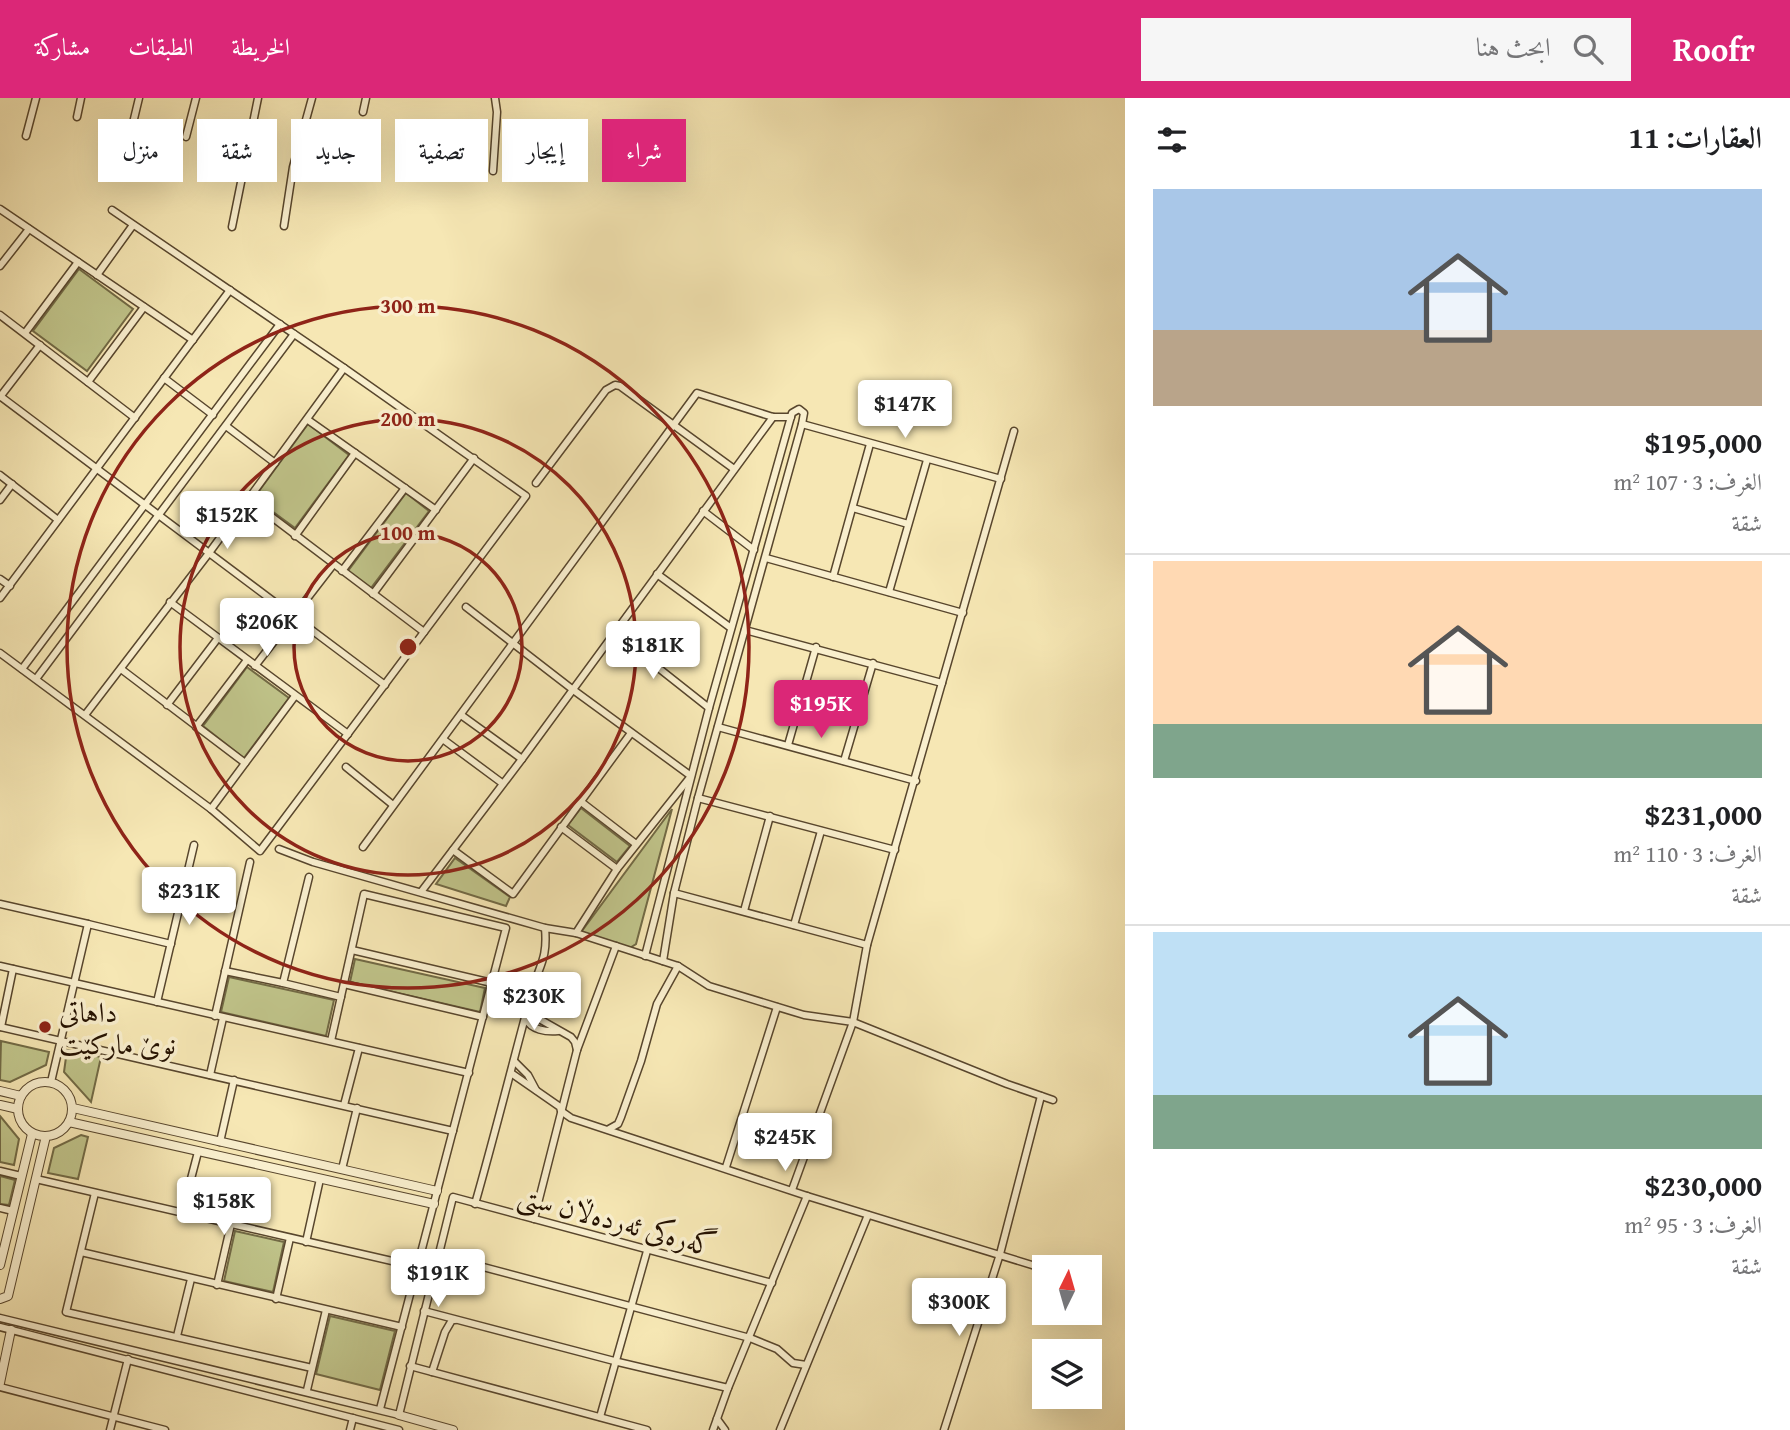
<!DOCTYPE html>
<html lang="ar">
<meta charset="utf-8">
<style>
:root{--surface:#fff;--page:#f6f6f6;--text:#202124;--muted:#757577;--line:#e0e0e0;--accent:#db2777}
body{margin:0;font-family:"Gentium Book Plus",Amiri,serif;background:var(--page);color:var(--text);direction:rtl;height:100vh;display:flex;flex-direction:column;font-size:26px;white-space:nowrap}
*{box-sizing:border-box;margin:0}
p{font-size:23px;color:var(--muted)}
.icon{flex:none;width:38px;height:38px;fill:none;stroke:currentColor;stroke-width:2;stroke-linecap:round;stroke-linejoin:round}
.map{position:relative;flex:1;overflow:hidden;direction:ltr}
.sheet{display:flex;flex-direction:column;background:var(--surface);width:665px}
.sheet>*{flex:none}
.top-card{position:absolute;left:21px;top:21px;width:665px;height:63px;direction:rtl;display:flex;gap:14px}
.needle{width:46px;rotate:5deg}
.fabs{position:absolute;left:1032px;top:1157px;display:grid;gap:14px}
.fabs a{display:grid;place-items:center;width:70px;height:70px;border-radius:0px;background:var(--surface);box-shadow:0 7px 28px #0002;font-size:35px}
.price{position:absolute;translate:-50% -60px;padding:0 16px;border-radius:7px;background:#fff;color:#222;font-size:23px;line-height:46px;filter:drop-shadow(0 2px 4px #0008)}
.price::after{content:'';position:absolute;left:50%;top:42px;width:21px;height:16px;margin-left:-10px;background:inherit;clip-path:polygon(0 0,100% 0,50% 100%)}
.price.current{background:var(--accent);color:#fff}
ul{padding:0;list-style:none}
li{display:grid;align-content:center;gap:14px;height:371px;padding:0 28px}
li+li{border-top:2px solid var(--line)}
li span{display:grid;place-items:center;height:217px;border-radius:0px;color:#555}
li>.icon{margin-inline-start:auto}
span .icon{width:126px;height:126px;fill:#fffc;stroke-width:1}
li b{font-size:30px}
h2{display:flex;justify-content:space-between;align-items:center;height:84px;padding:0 28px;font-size:30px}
.tag{padding:0 24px;border-radius:0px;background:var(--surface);box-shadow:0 7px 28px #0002;font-size:24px;line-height:63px}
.tag.current{background:var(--accent);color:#fff}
header{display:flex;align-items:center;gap:42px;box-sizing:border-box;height:98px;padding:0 35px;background:var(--accent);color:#fff}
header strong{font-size:33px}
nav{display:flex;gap:38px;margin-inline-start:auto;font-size:24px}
.search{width:490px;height:63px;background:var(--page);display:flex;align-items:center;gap:18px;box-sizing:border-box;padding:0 24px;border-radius:0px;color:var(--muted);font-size:26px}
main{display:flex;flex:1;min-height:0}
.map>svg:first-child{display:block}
.green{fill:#c0c48a;stroke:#726a45;stroke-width:2}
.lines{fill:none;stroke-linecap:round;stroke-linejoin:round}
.minor-casing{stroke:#58462d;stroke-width:9}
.tertiary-casing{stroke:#58462d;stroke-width:10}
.minor{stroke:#f9efce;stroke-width:6}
.tertiary{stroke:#f9efce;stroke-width:8}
.ring{fill:none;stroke:#8f2418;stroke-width:3.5}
.poi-dot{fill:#8f2418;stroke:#f9efce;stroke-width:2.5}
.labels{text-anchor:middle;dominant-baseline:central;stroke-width:7;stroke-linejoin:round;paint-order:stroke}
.poi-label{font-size:28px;fill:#241100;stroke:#f9efce;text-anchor:start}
.street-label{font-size:28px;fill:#241100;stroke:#f9efce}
.centre{fill:#8f2418;stroke:#f9efce;stroke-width:3.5}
.ring-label{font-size:21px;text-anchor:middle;font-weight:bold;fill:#8f2418;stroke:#f9efce;stroke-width:7;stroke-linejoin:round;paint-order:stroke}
</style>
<header>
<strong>Roofr</strong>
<div class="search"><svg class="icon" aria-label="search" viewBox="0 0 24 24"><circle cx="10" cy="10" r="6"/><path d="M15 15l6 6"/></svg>ابحث هنا</div>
<nav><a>الخريطة</a><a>الطبقات</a><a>مشاركة</a></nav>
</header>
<main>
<section class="sheet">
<h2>العقارات: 11<svg class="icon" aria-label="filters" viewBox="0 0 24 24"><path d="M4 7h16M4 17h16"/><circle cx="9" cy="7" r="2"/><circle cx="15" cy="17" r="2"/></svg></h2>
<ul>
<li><span style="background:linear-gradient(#a9c7e8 65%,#b9a48a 0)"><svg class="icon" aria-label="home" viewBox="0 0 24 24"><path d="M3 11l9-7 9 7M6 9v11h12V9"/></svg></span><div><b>$195,000</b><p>الغرف: 3 · 107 m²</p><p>شقة</p></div></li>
<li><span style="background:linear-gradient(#ffd9b3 75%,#7fa58c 0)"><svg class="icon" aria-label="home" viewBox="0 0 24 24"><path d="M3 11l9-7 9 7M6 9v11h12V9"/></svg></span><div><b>$231,000</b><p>الغرف: 3 · 110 m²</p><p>شقة</p></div></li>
<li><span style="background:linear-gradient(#bfe0f5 75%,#7fa58c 0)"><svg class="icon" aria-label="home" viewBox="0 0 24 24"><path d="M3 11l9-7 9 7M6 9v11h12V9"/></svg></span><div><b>$230,000</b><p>الغرف: 3 · 95 m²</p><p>شقة</p></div></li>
</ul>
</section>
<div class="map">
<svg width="1125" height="1332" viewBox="0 0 1125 1332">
<rect width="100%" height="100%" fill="#f6e7b4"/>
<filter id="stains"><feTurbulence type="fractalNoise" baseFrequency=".00286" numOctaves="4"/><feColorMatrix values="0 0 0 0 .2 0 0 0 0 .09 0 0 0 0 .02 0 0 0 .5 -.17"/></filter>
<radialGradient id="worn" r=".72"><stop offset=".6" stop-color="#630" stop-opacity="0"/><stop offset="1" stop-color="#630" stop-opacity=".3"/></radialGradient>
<!-- green -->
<g class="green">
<path d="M79,171l54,40 -46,62 -54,-40z"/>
<path d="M308,326l41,31 -54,73 -41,-30z"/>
<path d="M406,395l23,18 -58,77 -23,-17z"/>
<path d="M247,569l42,31 -45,60 -41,-32z"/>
<path d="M581,710l49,38 -13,16 -49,-37z"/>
<path d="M672,711l-36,135 -8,5 -49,-14z"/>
<path d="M455,760l55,39 -4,9 -70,-22z"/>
<path d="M355,861l130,29 -5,24 -130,-30z"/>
<path d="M229,879l105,23 -8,36 -105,-24z"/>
<path d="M1,943l48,11 -3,13 -36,17 -10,-2z"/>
<path d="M67,952l34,7 -10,45 -27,-30z"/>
<path d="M0,1018l19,23 -5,26 -14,-3z"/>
<path d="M81,1037l7,2 -10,42 -30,-6 6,-25z"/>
<path d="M0,1078l15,4 -6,25 -9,-1z"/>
<path d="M235,1133l49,11 -11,50 -49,-11z"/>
<path d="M330,1218l65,15 -15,59 -64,-16z"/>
</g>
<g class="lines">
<defs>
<g id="minor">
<path d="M363,14l3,-14"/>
<path d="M77,19l4,-19"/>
<path d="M133,25l6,-25"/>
<path d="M26,38l10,-38"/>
<path d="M186,39l10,-39"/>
<path d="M493,73l4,-59 -2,-14"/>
<path d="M0,111l193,131"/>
<path d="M284,128l9,-59 19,-69"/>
<path d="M232,129l26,-129"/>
<path d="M0,168l29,-37"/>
<path d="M97,177l36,-50"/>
<path d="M0,217l135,103"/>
<path d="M25,235l53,-71"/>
<path d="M164,280l49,37"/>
<path d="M88,284l56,-75"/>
<path d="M0,298l385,289"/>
<path d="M0,299l40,-52"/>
<path d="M308,322l128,90"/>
<path d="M802,326l199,55"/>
<path d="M226,328l49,37"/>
<path d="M0,377l58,45"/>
<path d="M536,385l70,-93 9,-5 5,1 114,83"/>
<path d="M248,401l176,133"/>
<path d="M0,402l12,-16"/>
<path d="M853,410l55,16"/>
<path d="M703,413l51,39"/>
<path d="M295,438l60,-83"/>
<path d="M766,460l197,55"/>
<path d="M342,473l63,-83"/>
<path d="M657,476l74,54"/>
<path d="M833,479l37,-133"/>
<path d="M0,481l10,7"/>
<path d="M889,494l38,-132"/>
<path d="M373,496l101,-136"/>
<path d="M0,500l230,-308"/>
<path d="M170,504l178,132"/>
<path d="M466,509l106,82 119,87 -74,93 -41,64"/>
<path d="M745,532l197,53"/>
<path d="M613,534l96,76"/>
<path d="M0,555l211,156 49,42 266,-355 -182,-128 -232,-158"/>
<path d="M255,568l78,-101"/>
<path d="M22,571l258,-345"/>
<path d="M121,571l124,94"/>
<path d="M36,581l258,-345"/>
<path d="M167,607l51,-67"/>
<path d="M85,617l124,-162 135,-185"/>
<path d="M461,617l61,44"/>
<path d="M196,629l51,-67"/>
<path d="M718,629l198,54"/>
<path d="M444,642l58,43"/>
<path d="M788,647l28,-98"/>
<path d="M844,663l29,-98"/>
<path d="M346,669l47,38"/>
<path d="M698,700l197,52"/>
<path d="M580,703l56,43"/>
<path d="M211,711l84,-113"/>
<path d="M561,729l56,42"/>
<path d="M363,749l334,-454 76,24h18"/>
<path d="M279,751l34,13 232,66"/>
<path d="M453,752l60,44 118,-161"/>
<path d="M309,779l-26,106 58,14"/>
<path d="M421,794l101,-133 251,-342"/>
<path d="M674,795l193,52"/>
<path d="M0,806l88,20"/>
<path d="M744,813l26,-95"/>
<path d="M794,827l27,-94"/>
<path d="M352,852l140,33"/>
<path d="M645,858l64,-248 83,-295 7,-4 5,4 -2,11 -104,374 -24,95 -11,68"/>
<path d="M0,868l469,107"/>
<path d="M225,873l58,12"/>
<path d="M344,886l139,33"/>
<path d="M157,904l37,-157"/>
<path d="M530,907l4,11 37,21 4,5 2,8"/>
<path d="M215,918l35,-154"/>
<path d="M526,921c5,11 20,13 32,12"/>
<path d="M0,929l453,104"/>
<path d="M1,929l12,-58"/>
<path d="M331,943l33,-147 142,34 -126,481"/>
<path d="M514,963l14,14 8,15"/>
<path d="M511,975l49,34 1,4 10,7 236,78 238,73"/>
<path d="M210,977l13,-57"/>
<path d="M51,984l37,-158 83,20"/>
<path d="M344,1007l15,-57"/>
<path d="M609,1031l9,-5 3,-7 20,-56 16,-57 21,-38"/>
<path d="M220,1044l14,-62"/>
<path d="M726,1069l51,-160"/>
<path d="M342,1071l15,-61"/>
<path d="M0,1073l21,5"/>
<path d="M36,1081l382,88"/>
<path d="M792,1092l61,-168 14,-77 147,-514"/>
<path d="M95,1095l-29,119 246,56"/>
<path d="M475,1106c20,-70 37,-139 56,-209 7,-29 17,-34 14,-67l31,5 102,33 31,20 95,29 49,7 154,62 46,16"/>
<path d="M0,1110l13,3"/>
<path d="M182,1115l16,-61"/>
<path d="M534,1121l43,-169 39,-104"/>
<path d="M306,1144l14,-63"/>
<path d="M81,1154l321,75"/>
<path d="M438,1157l312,83 27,11 16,14 13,2"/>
<path d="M217,1187l14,-61"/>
<path d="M276,1201l14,-61"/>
<path d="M424,1213l194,51 110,26"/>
<path d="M0,1220l399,97 54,-218 319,86"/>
<path d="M0,1229l399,103"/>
<path d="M177,1238l14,-57"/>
<path d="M410,1268l237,64"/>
<path d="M432,1274l13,-40 7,-12h3"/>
<path d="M0,1289l165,43"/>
<path d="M307,1292l19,-80"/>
<path d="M600,1319l47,-166"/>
<path d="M717,1321l8,11"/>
<path d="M110,1332l18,-71"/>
<path d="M350,1332l3,-12"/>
<path d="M713,1332l15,-42 79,-192"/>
<path d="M780,1332l88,-215"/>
<path d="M944,1332l56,-176 41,-158"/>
</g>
<g id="tertiary">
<circle cx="45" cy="1011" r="27"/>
<path d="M0,993l21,5"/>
<path d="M0,1007l18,4"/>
<path d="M73,1010l364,83"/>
<path d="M69,1024l365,82"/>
<path d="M0,1167l32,-131"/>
<path d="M0,1201l8,-3 38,-160"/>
<path d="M0,1285l11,-53"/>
<path d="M399,1317l54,15"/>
</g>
</defs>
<!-- minor casing -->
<use href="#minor" class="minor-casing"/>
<!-- tertiary casing -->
<use href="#tertiary" class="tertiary-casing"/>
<!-- minor -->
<use href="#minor" class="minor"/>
<!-- tertiary -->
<use href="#tertiary" class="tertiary"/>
</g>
<!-- distance rings -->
<g class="ring">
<circle cx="408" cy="549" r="114"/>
<circle cx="408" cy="549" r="228"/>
<circle cx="408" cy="549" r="341"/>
</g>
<!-- markers -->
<circle class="poi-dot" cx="45" cy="929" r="7"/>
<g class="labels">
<!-- poi labels -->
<g class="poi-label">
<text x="59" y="913">داهاتی<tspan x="59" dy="32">نوێ مارکێت</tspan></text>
</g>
<!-- street labels -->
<g class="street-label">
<text transform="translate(617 1122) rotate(15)">گەرەکی ئەردەڵان ستی</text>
</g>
</g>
<circle cx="408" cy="549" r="10" class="centre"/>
<g class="ring-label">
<text x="408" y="215">300 m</text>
<text x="408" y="328">200 m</text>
<text x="408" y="442">100 m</text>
</g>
<rect width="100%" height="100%" filter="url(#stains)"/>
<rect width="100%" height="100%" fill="url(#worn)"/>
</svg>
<div class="fabs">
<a><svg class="needle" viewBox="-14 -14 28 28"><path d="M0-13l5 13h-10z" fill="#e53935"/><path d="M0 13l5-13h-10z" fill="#757577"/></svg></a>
<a><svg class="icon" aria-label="layers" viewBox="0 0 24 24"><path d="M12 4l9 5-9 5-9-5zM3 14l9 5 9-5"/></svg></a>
</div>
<b class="price" style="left:905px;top:342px">$147K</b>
<b class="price" style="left:227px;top:453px">$152K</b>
<b class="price" style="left:267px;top:560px">$206K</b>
<b class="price" style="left:653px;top:583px">$181K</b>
<b class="price current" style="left:821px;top:642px">$195K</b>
<b class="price" style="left:189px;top:829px">$231K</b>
<b class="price" style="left:534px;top:934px">$230K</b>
<b class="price" style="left:785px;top:1075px">$245K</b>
<b class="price" style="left:224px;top:1139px">$158K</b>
<b class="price" style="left:438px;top:1211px">$191K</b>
<b class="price" style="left:959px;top:1240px">$300K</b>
<div class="top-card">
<a class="tag current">شراء</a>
<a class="tag">إيجار</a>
<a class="tag">تصفية</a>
<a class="tag">جديد</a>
<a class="tag">شقة</a>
<a class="tag">منزل</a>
</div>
</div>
</main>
